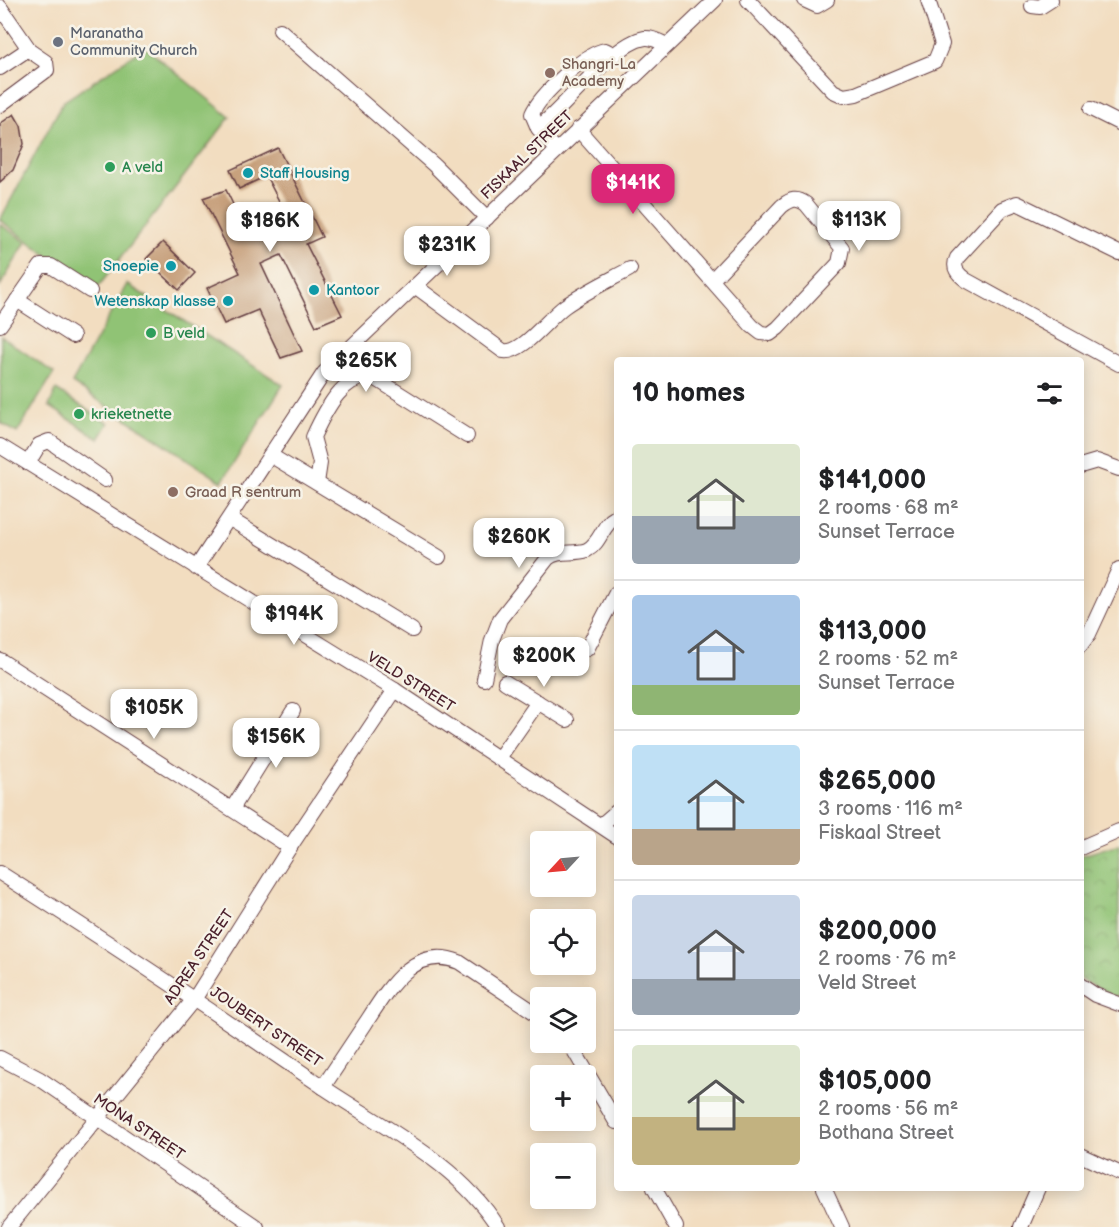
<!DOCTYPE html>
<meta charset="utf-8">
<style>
:root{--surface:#fff;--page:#f6f6f6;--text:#202124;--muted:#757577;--line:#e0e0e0;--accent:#db2777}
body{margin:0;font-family:"Balsamiq Sans",sans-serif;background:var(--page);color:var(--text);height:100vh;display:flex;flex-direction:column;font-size:22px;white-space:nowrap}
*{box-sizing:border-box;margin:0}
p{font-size:20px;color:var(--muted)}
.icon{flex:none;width:33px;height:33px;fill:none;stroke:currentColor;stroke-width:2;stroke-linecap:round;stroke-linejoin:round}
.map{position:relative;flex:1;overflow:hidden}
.drawer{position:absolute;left:614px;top:357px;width:470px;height:834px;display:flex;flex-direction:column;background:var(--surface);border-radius:6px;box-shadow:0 3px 15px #0003}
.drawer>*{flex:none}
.needle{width:39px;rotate:244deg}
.controls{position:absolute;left:530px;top:831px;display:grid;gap:12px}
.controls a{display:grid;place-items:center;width:66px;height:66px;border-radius:6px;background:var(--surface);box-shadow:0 3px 15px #0003;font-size:30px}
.price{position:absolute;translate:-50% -51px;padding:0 14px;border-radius:12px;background:#fff;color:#222;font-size:20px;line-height:39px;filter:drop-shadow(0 2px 3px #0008)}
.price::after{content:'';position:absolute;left:50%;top:36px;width:18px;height:14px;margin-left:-9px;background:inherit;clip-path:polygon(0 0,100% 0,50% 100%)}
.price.selected{background:var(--accent);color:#fff}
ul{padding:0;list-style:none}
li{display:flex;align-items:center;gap:18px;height:150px;padding:0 18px}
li+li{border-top:2px solid var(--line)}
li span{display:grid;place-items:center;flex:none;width:168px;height:120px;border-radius:6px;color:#555}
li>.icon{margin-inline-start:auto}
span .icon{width:72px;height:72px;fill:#fffc;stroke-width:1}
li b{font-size:26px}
h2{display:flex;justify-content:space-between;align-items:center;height:72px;padding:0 18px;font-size:26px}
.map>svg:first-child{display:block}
.park{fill:url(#park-crowns);stroke:#6d7150;stroke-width:1.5}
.pitch{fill:#90c374;stroke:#6d7150;stroke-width:1.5}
.building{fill:#c69f7a}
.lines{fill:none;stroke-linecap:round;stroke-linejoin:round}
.minor-casing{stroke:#633c41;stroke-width:16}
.minor{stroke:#fff;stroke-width:14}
.worship-dot{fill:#6b7280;stroke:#f7f3e8;stroke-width:2}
.education-dot{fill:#8d6e63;stroke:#f7f3e8;stroke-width:2}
.leisure-dot{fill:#2e9e5b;stroke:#f7f3e8;stroke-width:2}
.culture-dot{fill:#0f9aa8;stroke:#f7f3e8;stroke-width:2}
.labels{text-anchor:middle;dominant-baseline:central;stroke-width:5;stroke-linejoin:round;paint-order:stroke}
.worship-label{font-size:15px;fill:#5b616d;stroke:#f7f3e8;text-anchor:start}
.education-label{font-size:15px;fill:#785e54;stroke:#f7f3e8;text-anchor:start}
.street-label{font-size:15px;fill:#4a1f2b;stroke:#f7f3e8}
.leisure-label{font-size:15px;fill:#27864d;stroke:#f7f3e8;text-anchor:start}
.culture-label{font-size:15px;fill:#0d838f;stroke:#f7f3e8;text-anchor:start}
</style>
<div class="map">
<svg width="1119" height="1227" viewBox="0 0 1119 1227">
<defs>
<pattern id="park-crowns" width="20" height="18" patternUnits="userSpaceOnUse" patternTransform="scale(1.5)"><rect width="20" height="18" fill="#90c374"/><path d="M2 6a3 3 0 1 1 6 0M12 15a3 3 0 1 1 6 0" fill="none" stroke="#789e5f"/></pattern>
</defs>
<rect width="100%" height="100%" fill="#f7f3e8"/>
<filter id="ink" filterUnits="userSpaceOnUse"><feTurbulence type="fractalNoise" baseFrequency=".0167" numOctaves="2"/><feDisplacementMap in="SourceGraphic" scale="12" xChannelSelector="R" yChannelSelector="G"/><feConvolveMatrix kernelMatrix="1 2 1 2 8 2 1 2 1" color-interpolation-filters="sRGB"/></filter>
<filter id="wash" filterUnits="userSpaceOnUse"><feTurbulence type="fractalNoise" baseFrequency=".008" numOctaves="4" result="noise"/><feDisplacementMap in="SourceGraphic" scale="24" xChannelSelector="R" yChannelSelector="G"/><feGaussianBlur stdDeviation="1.35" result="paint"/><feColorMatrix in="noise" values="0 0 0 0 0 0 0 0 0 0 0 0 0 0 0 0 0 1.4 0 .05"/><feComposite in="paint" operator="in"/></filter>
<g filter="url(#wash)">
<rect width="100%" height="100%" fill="#f2ddc0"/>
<!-- park -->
<path class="park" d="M1119,844v153l-7,-1 -32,-17v-123z"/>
<!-- pitch -->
<g class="pitch">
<path d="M145,47l85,70 -135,174 -95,-71 63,-118z"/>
<path d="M0,224l26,18 -26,44z"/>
<path d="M127,284l156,101 -61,97 -150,-99z"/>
<path d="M1,336l53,37 -37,60 -17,-11z"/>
<path d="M56,390l53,33 -10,16 -50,-33z"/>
</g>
<g id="blocks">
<!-- building -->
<g class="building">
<path d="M14,114l7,12 3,18 -11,26 -13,12v-58z"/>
<path d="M278,148l44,89 -16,7 36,71 -26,11 -35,-71 -20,9 41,87 -21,7 -23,-48 -34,14 -17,-36 33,-15 -37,-75 23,-8 15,31 39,-18 -14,-27 -27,13 -9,-19z"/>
<path d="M163,242l32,31 -16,17 -33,-31z"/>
</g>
</g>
</g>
<g filter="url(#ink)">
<use href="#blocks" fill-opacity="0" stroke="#633c41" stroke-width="1.5"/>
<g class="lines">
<defs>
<g id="minor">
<path d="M748,0l85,91 11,5 12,-2 79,-33 7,-17 -14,-44"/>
<path d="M804,0l13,6 10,-6"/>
<path d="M1032,6l8,1 11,-7"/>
<path d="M0,7l27,39 -3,6 -24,16"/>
<path d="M280,30l154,135 53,53"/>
<path d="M0,105l47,-35 -1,-8 -19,-13"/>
<path d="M1091,109l28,14"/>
<path d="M538,128l-6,-14c8,-19 52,-60 73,-64l10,5"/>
<path d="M578,129l174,197 9,7 9,1 8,-6 61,-65 3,-15 -36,-44c-9,-7 -15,-5 -24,2l-70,74"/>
<path d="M556,150l-18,-22c28,-21 75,-85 107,-90 8,-1 15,4 22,7"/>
<path d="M1119,253l-102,-50 -15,6 -45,49c-5,10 1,16 9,22l153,84"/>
<path d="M415,286l88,65c19,4 45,-33 62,-45 20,-14 43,-25 65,-37"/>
<path d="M17,300l56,36"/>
<path d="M0,325l41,-59h10l39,25"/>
<path d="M0,446l395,244 221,146"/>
<path d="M270,455l169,102"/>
<path d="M28,463l11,-18 10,-4 56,39"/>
<path d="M1080,466l17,-5 22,8"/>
<path d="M317,483l3,-20 -7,-26c11,-24 33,-71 65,-57l89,56"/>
<path d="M230,519l182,111"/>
<path d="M196,568l128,-195 391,-373"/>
<path d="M1080,646l9,-12 30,-65"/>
<path d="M587,649l29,-56"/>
<path d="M0,660l290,187"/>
<path d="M484,679l8,-39 8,-21 48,-61c11,-9 26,-3 39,-8 14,-7 15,-26 29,-33"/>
<path d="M505,682l62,38"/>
<path d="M499,758l39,-56"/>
<path d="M232,809l61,-98"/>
<path d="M601,825l15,-13"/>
<path d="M1080,848l39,-17"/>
<path d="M0,873c110,70 218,142 326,216 60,40 134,76 172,138"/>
<path d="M1080,985l15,10 24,9"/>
<path d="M569,1042l47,80"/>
<path d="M0,1058l40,21 217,148"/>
<path d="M323,1087c14,-21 28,-42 42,-63 21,-32 48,-81 94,-62l81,54"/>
<path d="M1080,1155l39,18"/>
<path d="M654,1188l22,39"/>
<path d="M824,1188l18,39"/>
<path d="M9,1227l186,-229 95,-151 105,-157"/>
<path d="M1021,1227l17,-39"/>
</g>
</defs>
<!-- minor casing -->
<use href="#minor" class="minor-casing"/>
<!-- minor -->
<use href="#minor" class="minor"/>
</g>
</g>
<!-- markers -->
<circle class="worship-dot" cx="58" cy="42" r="6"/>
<g class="education-dot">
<circle cx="550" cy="73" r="6"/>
<circle cx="173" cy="492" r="6"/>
</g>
<g class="leisure-dot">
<circle cx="110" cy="167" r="6"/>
<circle cx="151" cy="333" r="6"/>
<circle cx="79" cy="414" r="6"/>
</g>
<g class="culture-dot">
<circle cx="248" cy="173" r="6"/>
<circle cx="171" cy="266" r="6"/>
<circle cx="314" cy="290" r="6"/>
<circle cx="228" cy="301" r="6"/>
</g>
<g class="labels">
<!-- worship labels -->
<g class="worship-label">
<text x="70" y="33">Maranatha<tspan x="70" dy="17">Community Church</tspan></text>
</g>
<!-- education labels -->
<g class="education-label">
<text x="562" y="64">Shangri-La<tspan x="562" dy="17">Academy</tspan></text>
<text x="185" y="492">Graad R sentrum</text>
</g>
<!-- street labels -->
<g class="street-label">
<text transform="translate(527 155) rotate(-44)">FISKAAL STREET</text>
<text transform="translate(411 682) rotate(32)">VELD STREET</text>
<text transform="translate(199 957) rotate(-56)">ADREA STREET</text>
<text transform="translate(266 1027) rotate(34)">JOUBERT STREET</text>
<text transform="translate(139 1127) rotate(34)">MONA STREET</text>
</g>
<!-- leisure labels -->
<g class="leisure-label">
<text x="122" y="167">A veld</text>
<text x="163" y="333">B veld</text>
<text x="91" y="414">krieketnette</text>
</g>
<!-- culture labels -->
<g class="culture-label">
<text x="260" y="173">Staff Housing</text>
<text x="159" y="266" text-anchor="end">Snoepie</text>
<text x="326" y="290">Kantoor</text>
<text x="216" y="301" text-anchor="end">Wetenskap klasse</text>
</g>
</g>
</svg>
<div class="controls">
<a><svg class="needle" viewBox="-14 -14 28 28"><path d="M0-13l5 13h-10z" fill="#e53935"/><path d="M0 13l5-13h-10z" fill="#757577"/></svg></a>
<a><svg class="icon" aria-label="locate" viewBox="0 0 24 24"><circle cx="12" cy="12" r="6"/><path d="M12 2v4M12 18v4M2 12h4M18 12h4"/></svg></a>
<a><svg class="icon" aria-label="layers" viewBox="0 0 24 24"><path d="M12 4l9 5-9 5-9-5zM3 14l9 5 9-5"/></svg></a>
<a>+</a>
<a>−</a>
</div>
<b class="price selected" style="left:633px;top:215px">$141K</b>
<b class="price" style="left:859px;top:252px">$113K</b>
<b class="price" style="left:270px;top:253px">$186K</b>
<b class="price" style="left:447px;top:277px">$231K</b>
<b class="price" style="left:366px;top:393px">$265K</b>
<b class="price" style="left:519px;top:569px">$260K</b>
<b class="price" style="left:294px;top:646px">$194K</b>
<b class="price" style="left:544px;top:688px">$200K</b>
<b class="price" style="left:154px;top:740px">$105K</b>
<b class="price" style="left:276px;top:769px">$156K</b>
<section class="drawer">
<h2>10 homes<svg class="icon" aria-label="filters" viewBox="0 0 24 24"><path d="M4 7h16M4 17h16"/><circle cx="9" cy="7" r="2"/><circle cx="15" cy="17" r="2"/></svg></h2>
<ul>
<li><span style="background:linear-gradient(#dfe7d0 60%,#9aa5b1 0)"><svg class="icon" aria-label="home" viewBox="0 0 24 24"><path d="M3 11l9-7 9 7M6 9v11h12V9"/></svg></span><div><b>$141,000</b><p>2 rooms · 68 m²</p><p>Sunset Terrace</p></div></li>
<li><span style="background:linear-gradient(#a9c7e8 75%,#8fb573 0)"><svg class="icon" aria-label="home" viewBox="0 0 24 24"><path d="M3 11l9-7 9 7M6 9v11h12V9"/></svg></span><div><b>$113,000</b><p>2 rooms · 52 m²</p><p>Sunset Terrace</p></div></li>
<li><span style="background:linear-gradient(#bfe0f5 70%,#b9a48a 0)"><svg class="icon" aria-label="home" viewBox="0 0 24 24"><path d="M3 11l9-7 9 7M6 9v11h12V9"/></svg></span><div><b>$265,000</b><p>3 rooms · 116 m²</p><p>Fiskaal Street</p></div></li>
<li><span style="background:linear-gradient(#c9d6e8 70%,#9aa5b1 0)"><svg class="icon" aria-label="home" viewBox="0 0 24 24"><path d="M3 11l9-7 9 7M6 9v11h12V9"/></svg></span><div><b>$200,000</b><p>2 rooms · 76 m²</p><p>Veld Street</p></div></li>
<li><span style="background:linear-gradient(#dfe7d0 60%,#c2b280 0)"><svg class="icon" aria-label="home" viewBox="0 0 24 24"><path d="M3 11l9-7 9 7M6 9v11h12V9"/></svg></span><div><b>$105,000</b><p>2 rooms · 56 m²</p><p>Bothana Street</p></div></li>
</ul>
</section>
</div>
